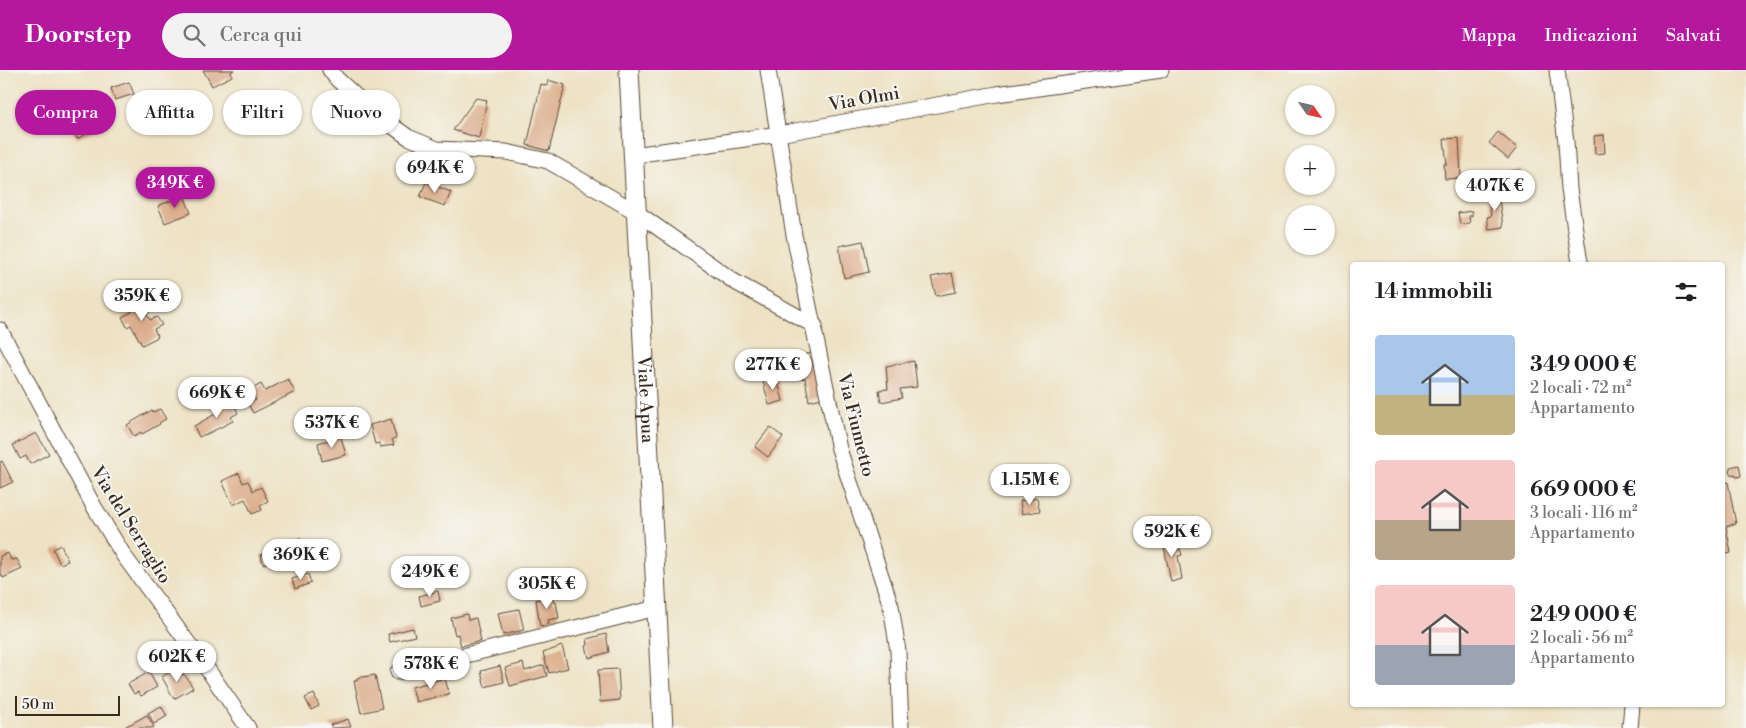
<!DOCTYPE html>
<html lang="it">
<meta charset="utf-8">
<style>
:root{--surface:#fff;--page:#f2f2f2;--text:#202124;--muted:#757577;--accent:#b5179e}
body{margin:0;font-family:"Libre Bodoni",serif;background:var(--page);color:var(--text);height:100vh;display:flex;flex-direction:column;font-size:19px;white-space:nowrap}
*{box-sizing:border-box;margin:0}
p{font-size:16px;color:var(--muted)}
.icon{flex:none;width:28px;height:28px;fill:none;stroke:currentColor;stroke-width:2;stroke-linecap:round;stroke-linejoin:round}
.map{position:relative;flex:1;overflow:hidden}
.sheet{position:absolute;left:1350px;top:192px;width:375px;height:445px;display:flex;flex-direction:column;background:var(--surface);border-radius:5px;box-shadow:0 1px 4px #0004}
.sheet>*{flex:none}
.hud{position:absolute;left:15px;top:20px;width:475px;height:45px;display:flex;gap:10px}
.needle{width:32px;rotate:124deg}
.controls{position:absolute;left:1285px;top:15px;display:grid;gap:10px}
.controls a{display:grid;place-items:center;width:50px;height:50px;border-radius:50%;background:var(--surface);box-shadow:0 1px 4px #0004;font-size:25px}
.scale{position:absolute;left:15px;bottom:12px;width:105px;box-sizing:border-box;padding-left:5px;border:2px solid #3b2a1e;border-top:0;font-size:14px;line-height:18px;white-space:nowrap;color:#3b2a1e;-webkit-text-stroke:4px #f6f6f2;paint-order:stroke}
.price{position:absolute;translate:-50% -42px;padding:0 11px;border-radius:18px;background:#fff;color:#222;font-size:16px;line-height:32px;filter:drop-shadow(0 1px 2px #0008)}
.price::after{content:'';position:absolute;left:50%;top:30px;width:15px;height:11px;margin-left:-8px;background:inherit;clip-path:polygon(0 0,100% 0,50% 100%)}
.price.selected{background:var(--accent);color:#fff}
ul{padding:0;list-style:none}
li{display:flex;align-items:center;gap:15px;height:125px;padding:0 25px}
li span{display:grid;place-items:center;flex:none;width:140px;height:100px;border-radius:5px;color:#555}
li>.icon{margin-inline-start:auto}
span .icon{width:60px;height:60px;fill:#fffc;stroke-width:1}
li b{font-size:21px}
h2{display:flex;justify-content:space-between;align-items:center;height:60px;padding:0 25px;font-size:21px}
.pill{padding:0 18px;border-radius:22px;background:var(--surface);box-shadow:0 1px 4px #0004;font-size:18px;line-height:45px}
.pill.selected{background:var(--accent);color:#fff}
header{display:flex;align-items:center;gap:30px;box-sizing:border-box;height:70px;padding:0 25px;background:var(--accent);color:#fff}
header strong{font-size:24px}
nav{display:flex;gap:28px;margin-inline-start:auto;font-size:18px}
.search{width:350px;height:45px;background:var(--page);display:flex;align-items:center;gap:12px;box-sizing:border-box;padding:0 18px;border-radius:28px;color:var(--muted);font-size:19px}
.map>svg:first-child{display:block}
.building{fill:#dbab88}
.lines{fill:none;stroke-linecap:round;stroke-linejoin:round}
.minor-casing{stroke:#564637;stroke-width:17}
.tertiary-casing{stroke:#564637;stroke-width:21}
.minor{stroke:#fff;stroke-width:15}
.tertiary{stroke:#fff;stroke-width:19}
.labels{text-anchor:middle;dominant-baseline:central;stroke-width:4;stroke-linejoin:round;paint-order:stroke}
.street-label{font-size:18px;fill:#3b2a1e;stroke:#f6f6f2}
</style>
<header>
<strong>Doorstep</strong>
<div class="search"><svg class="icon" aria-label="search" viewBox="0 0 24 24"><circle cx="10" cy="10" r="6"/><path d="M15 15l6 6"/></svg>Cerca qui</div>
<nav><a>Mappa</a><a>Indicazioni</a><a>Salvati</a></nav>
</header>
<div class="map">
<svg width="1746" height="658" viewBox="0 0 1746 658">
<rect width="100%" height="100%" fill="#f6f6f2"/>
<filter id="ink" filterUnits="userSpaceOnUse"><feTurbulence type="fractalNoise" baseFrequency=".02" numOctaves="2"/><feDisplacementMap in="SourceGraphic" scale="10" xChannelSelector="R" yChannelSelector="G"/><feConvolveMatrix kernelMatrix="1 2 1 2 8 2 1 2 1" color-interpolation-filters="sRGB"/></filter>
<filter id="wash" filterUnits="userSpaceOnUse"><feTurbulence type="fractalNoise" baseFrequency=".0096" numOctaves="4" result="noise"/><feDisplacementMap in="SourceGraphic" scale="20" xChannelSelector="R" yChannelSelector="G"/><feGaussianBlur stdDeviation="1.12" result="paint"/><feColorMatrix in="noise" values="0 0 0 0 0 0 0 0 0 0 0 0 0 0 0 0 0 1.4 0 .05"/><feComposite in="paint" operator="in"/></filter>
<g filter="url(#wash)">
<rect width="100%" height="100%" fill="#eee2c4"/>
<g id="blocks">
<!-- building -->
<g class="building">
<path d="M203,0h31l-3,2 1,4 -20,10z"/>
<path d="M548,10l17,5 -16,66 -22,-6 14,-61 6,2z"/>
<path d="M129,12l5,12 -19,6 -4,-12z"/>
<path d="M89,25l15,30 -27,14 -16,-30z"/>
<path d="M476,28l11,2 -8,38 -26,-8z"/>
<path d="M1498,62l19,16 -9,11 -19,-16z"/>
<path d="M1604,65l1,18 -10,1 -1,-18z"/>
<path d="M1459,68l2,40 -16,1 -1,-15h3l-3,-25z"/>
<path d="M1521,100l1,8 -16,2 -1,-8z"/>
<path d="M1488,102l1,13 -12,1 -1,-13z"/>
<path d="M426,112l25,10 -6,14 -25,-9z"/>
<path d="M1498,122l5,35 -14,2 -2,-12 4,-1 -3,-23z"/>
<path d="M183,123l8,20 -26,10 -7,-17 17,-7 -1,-2z"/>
<path d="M1472,141v5h-3l1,7 -10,1 -2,-11z"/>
<path d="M863,171l6,31 -25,6 -5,-32z"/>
<path d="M952,203l4,19 -20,4 -5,-19z"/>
<path d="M147,228l6,12 -7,3 4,7 7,-3 5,8 -8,4 4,8 -16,8 -11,-20 -4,2 -5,-10 10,-5 -3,-5z"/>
<path d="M814,283l8,45 -13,3 -4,-23 -7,1 -4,-23z"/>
<path d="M914,291l3,26 -17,2 2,9 -21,4 -2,-12 9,-1 -2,-23z"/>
<path d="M777,308l6,23 -14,4 -6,-24z"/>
<path d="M288,309l7,13 -42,21 -5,-9 8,-4 -6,-10 11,-6 4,7z"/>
<path d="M223,332l3,5 7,-4 5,10 -7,4 2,4 -28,14v-1l-6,3 -5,-11 23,-13 -4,-6z"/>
<path d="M160,339l6,10 -7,4 1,1 -18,10 -1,-2 -7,4 -7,-11 25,-15 1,2z"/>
<path d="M391,349l5,19 -4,1 2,6 -14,2 -1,-4 -4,1 -5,-19z"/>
<path d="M770,357l13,10 -15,20 -13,-10z"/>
<path d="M36,363l13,21 -19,10 -4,-8 -6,3 -7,-14z"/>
<path d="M341,367l5,18 -24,6 -4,-18z"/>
<path d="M2,391l11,21 -13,6v-26z"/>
<path d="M1739,395l2,11 -5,1 -1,-3 -4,1 -1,-8z"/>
<path d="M239,403l4,10 5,-2 5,10 8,-4 7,14 -8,4 2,5 -10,4 -7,-15 -12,6 -11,-24z"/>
<path d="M1728,412l8,42 -10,2 5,27 -9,2v-72z"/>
<path d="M1037,428l3,13 -18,3 -2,-13z"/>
<path d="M1173,465l3,15 4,-1 2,6 -4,1 4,23 -11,3 -9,-45z"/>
<path d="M300,468l4,14 -41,12 -2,-9 7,-2 -1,-5z"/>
<path d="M61,475l7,16 -8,3 -7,-15z"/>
<path d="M8,483l3,7 6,-1 5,10 -19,9 -3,-7v-15z"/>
<path d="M308,504l3,9 -16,6 -3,-10z"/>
<path d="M438,521l2,10 -19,5 -2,-10z"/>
<path d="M552,526l2,7 2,-1 3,16 -11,2 1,4 -9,2 -4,-26z"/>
<path d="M519,539l5,21 -21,5 -5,-22z"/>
<path d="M467,544l1,6 8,-2 5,23 -20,5 -3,-12 -3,1 -4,-17z"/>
<path d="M413,558l2,8 -25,6 -2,-8z"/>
<path d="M606,564l3,18 -20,6 -3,-12 2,-1 -1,-6z"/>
<path d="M562,576l6,22 -19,5 -6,-20z"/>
<path d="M523,593l2,8 19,-6 3,11 -37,10 -5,-18z"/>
<path d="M500,596l4,16 -19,5 -4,-16z"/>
<path d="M176,598l5,7 2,-1 4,4 6,10 -19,11 -12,-22z"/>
<path d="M618,599l2,31 -20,2 -2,-32z"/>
<path d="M149,602l8,15 -16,9 -3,-4 -4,2 -6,-10z"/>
<path d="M375,605l7,33 -21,5 -7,-32h3v-3z"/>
<path d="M445,608l4,16 -33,8 -4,-15z"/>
<path d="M314,624l5,12 -8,4 -6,-12z"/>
<path d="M161,636l6,10 -13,8 -6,-11z"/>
<path d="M147,645l7,12 -2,1h-29z"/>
<path d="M348,649l3,8 -19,1 -2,-3z"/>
</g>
</g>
</g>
<g filter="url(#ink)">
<use href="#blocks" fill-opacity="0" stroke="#564637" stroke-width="1"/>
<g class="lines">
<defs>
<g id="minor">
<path d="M330,0l7,9 36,33 35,25 29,12 69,3 42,9 88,51 99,70 80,44"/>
<path d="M768,0l26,165 45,214 52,157 7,45 3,77"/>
<path d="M1557,0l9,72 3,47 10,68 2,8"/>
<path d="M634,85l145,-21 218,-40 164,-24"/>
<path d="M0,260l93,175 31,51 84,114 40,58"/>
<path d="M398,602l258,-64"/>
<path d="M1630,658l2,-23"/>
</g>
<g id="tertiary">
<path id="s1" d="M629,0l34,658"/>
</g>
</defs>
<!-- minor casing -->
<use href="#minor" class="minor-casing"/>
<!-- tertiary casing -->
<use href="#tertiary" class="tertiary-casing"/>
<!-- minor -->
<use href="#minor" class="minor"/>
<!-- tertiary -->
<use href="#tertiary" class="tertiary"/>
</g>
</g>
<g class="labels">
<!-- street labels -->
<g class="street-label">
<text transform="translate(864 29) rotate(-10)">Via Olmi</text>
<text stroke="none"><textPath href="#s1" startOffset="330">Viale Apua</textPath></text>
<text transform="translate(856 355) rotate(76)">Via Fiumetto</text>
<text transform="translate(131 455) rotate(58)">Via del Serraglio</text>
</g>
</g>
</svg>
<div class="controls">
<a><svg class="needle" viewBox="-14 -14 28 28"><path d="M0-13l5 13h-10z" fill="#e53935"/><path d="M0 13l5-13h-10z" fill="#757577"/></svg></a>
<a>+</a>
<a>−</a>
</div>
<div class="scale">50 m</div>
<b class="price" style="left:435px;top:124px">694K €</b>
<b class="price selected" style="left:175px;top:139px">349K €</b>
<b class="price" style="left:1495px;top:142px">407K €</b>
<b class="price" style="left:142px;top:252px">359K €</b>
<b class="price" style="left:773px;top:321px">277K €</b>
<b class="price" style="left:217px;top:349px">669K €</b>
<b class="price" style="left:332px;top:379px">537K €</b>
<b class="price" style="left:1030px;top:436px">1.15M €</b>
<b class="price" style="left:1172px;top:488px">592K €</b>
<b class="price" style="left:301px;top:511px">369K €</b>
<b class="price" style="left:430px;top:528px">249K €</b>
<b class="price" style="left:547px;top:540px">305K €</b>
<b class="price" style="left:177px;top:613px">602K €</b>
<b class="price" style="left:431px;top:620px">578K €</b>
<div class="hud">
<a class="pill selected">Compra</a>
<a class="pill">Affitta</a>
<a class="pill">Filtri</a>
<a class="pill">Nuovo</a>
</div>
<section class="sheet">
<h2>14 immobili<svg class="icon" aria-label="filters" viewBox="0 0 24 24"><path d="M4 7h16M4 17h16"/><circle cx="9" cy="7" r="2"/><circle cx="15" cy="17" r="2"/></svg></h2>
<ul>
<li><span style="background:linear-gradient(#a9c7e8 60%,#c2b280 0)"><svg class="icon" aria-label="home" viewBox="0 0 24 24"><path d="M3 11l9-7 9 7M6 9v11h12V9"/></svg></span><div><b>349 000 €</b><p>2 locali · 72 m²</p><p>Appartamento</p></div></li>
<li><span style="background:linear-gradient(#f6c9c9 60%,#b9a48a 0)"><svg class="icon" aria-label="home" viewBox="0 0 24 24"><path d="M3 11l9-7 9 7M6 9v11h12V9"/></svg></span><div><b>669 000 €</b><p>3 locali · 116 m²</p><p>Appartamento</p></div></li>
<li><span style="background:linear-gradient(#f6c9c9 60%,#9aa5b1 0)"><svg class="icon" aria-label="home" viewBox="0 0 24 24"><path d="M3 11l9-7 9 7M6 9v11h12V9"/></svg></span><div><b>249 000 €</b><p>2 locali · 56 m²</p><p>Appartamento</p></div></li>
</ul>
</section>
</div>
